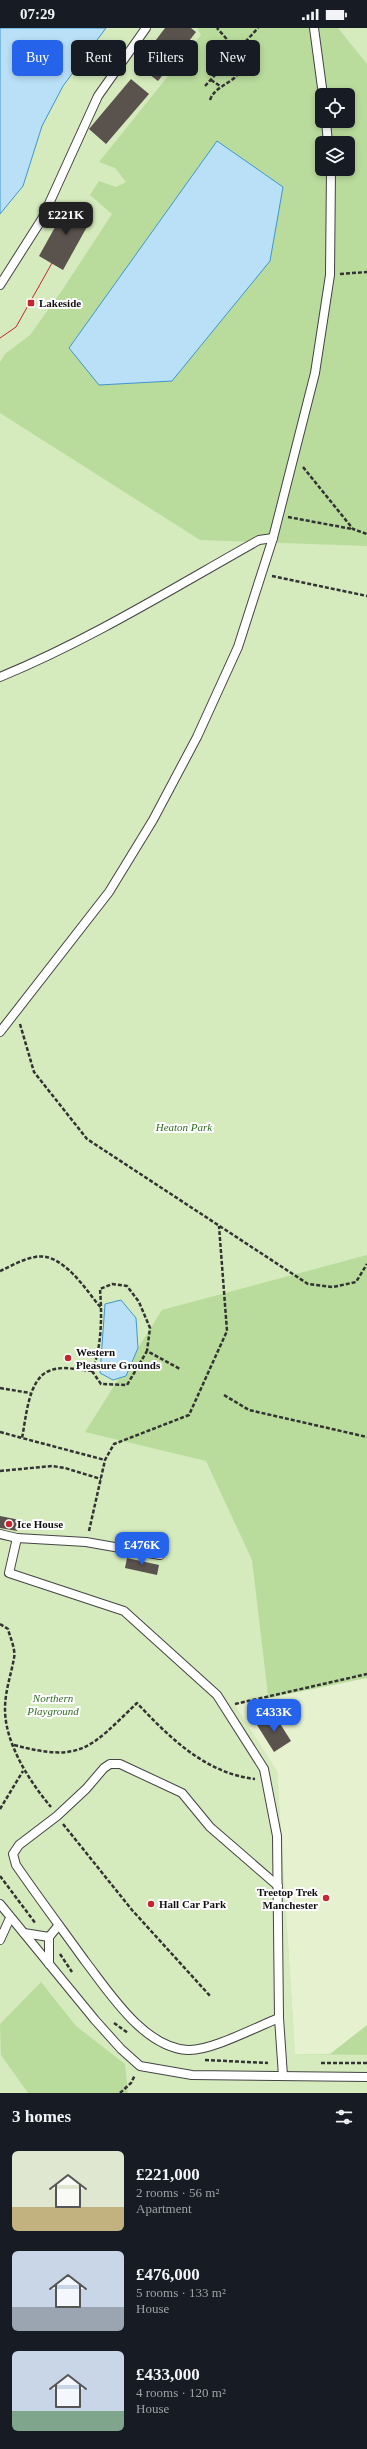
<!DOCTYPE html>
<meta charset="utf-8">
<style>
:root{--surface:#171b24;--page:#20242c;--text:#f1f3f6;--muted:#9ea1a6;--accent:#2563eb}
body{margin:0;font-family:Georgia,serif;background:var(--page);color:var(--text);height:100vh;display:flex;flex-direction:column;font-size:15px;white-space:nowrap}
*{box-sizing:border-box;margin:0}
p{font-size:13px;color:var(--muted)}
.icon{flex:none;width:22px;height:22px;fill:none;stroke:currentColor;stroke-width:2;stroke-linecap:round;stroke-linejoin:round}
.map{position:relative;height:2065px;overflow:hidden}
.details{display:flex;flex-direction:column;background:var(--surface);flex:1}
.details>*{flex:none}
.top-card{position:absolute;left:12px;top:12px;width:343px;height:36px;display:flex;gap:8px}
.fabs{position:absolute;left:315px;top:60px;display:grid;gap:8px}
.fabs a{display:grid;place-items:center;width:40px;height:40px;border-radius:6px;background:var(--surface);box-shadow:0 2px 6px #0003;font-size:20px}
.price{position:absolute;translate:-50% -34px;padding:0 9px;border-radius:8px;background:var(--accent);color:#fff;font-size:13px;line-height:26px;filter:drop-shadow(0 1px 2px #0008)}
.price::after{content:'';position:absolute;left:50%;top:24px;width:12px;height:9px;margin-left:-6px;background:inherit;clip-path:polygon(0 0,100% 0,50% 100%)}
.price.active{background:#222;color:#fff}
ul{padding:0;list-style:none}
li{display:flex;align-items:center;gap:12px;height:100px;padding:0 12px}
li span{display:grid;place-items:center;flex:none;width:112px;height:80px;border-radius:6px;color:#555}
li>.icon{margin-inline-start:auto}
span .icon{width:48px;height:48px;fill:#fffc;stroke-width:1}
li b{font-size:17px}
h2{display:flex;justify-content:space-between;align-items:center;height:48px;padding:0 12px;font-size:17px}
.tag{padding:0 14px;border-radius:6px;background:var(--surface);box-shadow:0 2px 6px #0003;font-size:14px;line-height:36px}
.tag.active{background:var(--accent);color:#fff}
.status{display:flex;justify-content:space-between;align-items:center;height:28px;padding:0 20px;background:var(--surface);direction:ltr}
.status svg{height:11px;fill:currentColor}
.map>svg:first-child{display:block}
.green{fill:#d5ebbd;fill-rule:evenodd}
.forest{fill:#b9dc9c;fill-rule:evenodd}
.pitch{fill:#e6f2cf}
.water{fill:#b9e0f7;stroke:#3f96cf}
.building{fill:#5a524d}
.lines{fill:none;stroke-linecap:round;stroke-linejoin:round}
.lane-casing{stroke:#444;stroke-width:10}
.path{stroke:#333;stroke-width:2.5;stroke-dasharray:4 2;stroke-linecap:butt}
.lane{stroke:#fff;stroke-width:8}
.tram{stroke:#c4262e;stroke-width:1}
.poi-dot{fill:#c4262e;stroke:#fff;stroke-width:1.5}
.labels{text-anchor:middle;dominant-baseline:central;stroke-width:4;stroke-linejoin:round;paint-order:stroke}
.poi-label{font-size:11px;font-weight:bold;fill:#111;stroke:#fff;text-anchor:start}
.park-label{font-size:11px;font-style:italic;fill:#2f6b1f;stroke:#fff}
</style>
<div class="status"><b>07:29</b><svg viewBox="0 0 49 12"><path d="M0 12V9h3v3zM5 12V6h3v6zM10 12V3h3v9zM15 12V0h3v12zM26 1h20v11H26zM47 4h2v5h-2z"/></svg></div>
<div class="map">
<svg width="367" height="2065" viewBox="0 0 367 2065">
<rect width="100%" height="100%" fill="#fffdf5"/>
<!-- green -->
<path class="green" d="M0,0h367v2065h-239v-3l-4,3h-124zM322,67h26v26h-26zM322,115h26v26h-26z"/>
<!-- forest -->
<g class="forest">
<path d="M197,0h141l29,36v482l-167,-6 -200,-127v-51l5,-8 25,-19 33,-46 49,-75 -22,-19 9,-14 17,6 10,-5 -11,-14 -16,-6 102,-127zM322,67h26v26h-26zM322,115h26v26h-26z"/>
<path d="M367,1227v800l-72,-1 -18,-283 -25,-211 -46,-99 -121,-29 77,-122z"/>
<path d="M41,1954l35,44 49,38 3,29h-100l-27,-38 -1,-31z"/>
</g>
<!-- pitch -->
<path class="pitch" d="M367,1650v347l-37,29h-35l-18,-283 -42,-66z"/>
<!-- water -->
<g class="water">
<path d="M0,0h106l-43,58 -21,40 -19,60 -23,28z"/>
<path d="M217,113l66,46 -13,74 -98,120 -73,4 -30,-37z"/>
<path d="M121,1272l15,18 2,30 -12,28 -13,4 -13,-7 5,-69z"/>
</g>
<!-- building -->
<g class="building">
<path d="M165,0h26l5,4 -38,49 -21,-16z"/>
<path d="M131,51l18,15 -43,50 -17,-15z"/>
<path d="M69,174l24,14 -30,54 -24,-14z"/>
<path d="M0,1488l20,4 -3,11 -17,-3z"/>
<path d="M127,1530l32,7 -2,10 -32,-7z"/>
<path d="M274,1686l17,27 -17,11 -17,-27z"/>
</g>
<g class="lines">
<defs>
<g id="lane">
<path d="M314,0l9,67"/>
<path d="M326,93l2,22"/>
<path d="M0,257l42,-66 56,-123 48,-68"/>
<path d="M0,649c90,-37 175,-90 259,-137l14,-2"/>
<path d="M0,1004l109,-140 44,-72 44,-83 41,-90 35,-109 42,-165 15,-98 1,-106"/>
<path d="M0,1506l17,4"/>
<path d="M160,1527l-74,-13 -69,-4 -8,35 115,38 93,84 47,74 13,67 2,182 4,58"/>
<path d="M278,1858l-68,-59 -28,-34 -62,-29h-10l-6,4 -18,21 -29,27 -38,29 -6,9 3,11c22,32 46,64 69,96 24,31 59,87 103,89 23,1 68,-23 91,-32"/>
<path d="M0,1876l95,116 26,29 19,17 52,9 175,2"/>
<path d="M24,1905l25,4"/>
<path d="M0,1912l10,-22"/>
<path d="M49,1936v-27l9,-11"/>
</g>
</defs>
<!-- lane casing -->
<use href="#lane" class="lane-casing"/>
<!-- path -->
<g class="path">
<path d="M211,52l9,6"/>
<path d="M205,58l53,-58"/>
<path d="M210,72c4,-11 14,-14 23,-21 20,-15 -6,-39 -16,-51"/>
<path d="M340,246l27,-2"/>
<path d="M303,439l50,62 14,5"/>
<path d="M288,489l64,12"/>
<path d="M272,548l95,20"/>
<path d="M20,996l14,48 53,67 221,145 25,3 23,-5 11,-18"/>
<path d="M0,1243c11,-5 23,-12 35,-14 27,-6 51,33 66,51"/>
<path d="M92,1343c-13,-1 -31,-6 -43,0 -21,8 -23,48 -27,67l83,22"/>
<path d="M92,1343c10,-24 10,-56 8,-82l12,-5 15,2 12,16 11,26 -3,23"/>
<path d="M92,1343l9,13 26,1 20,-34 33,18"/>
<path d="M0,1360l30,5"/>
<path d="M224,1367l25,15 118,27"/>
<path d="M0,1404l22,6"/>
<path d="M0,1443l52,-5 13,2 36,11"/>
<path d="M89,1503l16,-71 9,-16 75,-29 38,-84 -8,-105"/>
<path d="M0,1596l8,5c2,8 8,21 6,29 -3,17 -9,33 -9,51 0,35 25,73 46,98"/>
<path d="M235,1676l132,-30"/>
<path d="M14,1717c68,18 76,3 123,-42 33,35 68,70 118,76"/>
<path d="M0,1781l23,-38"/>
<path d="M63,1796l69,86 79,87"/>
<path d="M0,1848l36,48"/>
<path d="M60,1926l12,18"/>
<path d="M114,1995l14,10"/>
<path d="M205,2032l63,3"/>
<path d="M321,2035h46"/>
<path d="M120,2065l11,-10 4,-8"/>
</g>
<!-- lane -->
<use href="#lane" class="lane"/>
<!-- tram -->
<path class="tram" d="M0,310l16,-11 36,-64"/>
</g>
<!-- markers -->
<g class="poi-dot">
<rect x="27" y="271" width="8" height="8" rx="2"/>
<circle cx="68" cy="1330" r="4"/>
<circle cx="9" cy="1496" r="4"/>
<circle cx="326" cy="1870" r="4"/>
<circle cx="151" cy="1876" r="4"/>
</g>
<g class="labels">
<!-- poi labels -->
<g class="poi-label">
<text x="39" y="275">Lakeside</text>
<text x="76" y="1324">Western<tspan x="76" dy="13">Pleasure Grounds</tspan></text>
<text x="17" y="1496">Ice House</text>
<text x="318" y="1864" text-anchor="end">Treetop Trek<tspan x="318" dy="13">Manchester</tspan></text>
<text x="159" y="1876">Hall Car Park</text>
</g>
<!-- park labels -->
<g class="park-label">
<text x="184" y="1099">Heaton Park</text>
<text x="53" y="1670">Northern<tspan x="53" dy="13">Playground</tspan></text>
</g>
</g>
</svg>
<div class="fabs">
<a><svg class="icon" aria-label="locate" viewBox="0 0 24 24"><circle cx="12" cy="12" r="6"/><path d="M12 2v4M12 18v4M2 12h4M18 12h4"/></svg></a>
<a><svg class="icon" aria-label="layers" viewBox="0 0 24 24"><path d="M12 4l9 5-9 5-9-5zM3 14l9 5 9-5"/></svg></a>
</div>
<b class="price active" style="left:66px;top:208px">£221K</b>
<b class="price" style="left:142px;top:1538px">£476K</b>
<b class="price" style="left:274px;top:1705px">£433K</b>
<div class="top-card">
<a class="tag active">Buy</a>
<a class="tag">Rent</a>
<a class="tag">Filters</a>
<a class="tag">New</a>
</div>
</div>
<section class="details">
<h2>3 homes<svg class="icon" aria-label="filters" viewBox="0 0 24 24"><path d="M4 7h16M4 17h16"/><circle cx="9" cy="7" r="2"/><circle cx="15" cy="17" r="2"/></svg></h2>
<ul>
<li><span style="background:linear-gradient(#dfe7d0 70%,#c2b280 0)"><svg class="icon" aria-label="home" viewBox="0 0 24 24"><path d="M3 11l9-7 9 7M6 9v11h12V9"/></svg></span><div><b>£221,000</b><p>2 rooms · 56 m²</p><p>Apartment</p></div></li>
<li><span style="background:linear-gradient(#c9d6e8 70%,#9aa5b1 0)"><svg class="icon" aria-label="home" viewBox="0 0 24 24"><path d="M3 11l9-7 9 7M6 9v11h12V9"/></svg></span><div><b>£476,000</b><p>5 rooms · 133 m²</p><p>House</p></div></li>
<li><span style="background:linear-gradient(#c9d6e8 75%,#7fa58c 0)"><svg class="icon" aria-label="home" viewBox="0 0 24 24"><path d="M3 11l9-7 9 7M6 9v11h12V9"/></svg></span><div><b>£433,000</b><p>4 rooms · 120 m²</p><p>House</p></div></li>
</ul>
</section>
